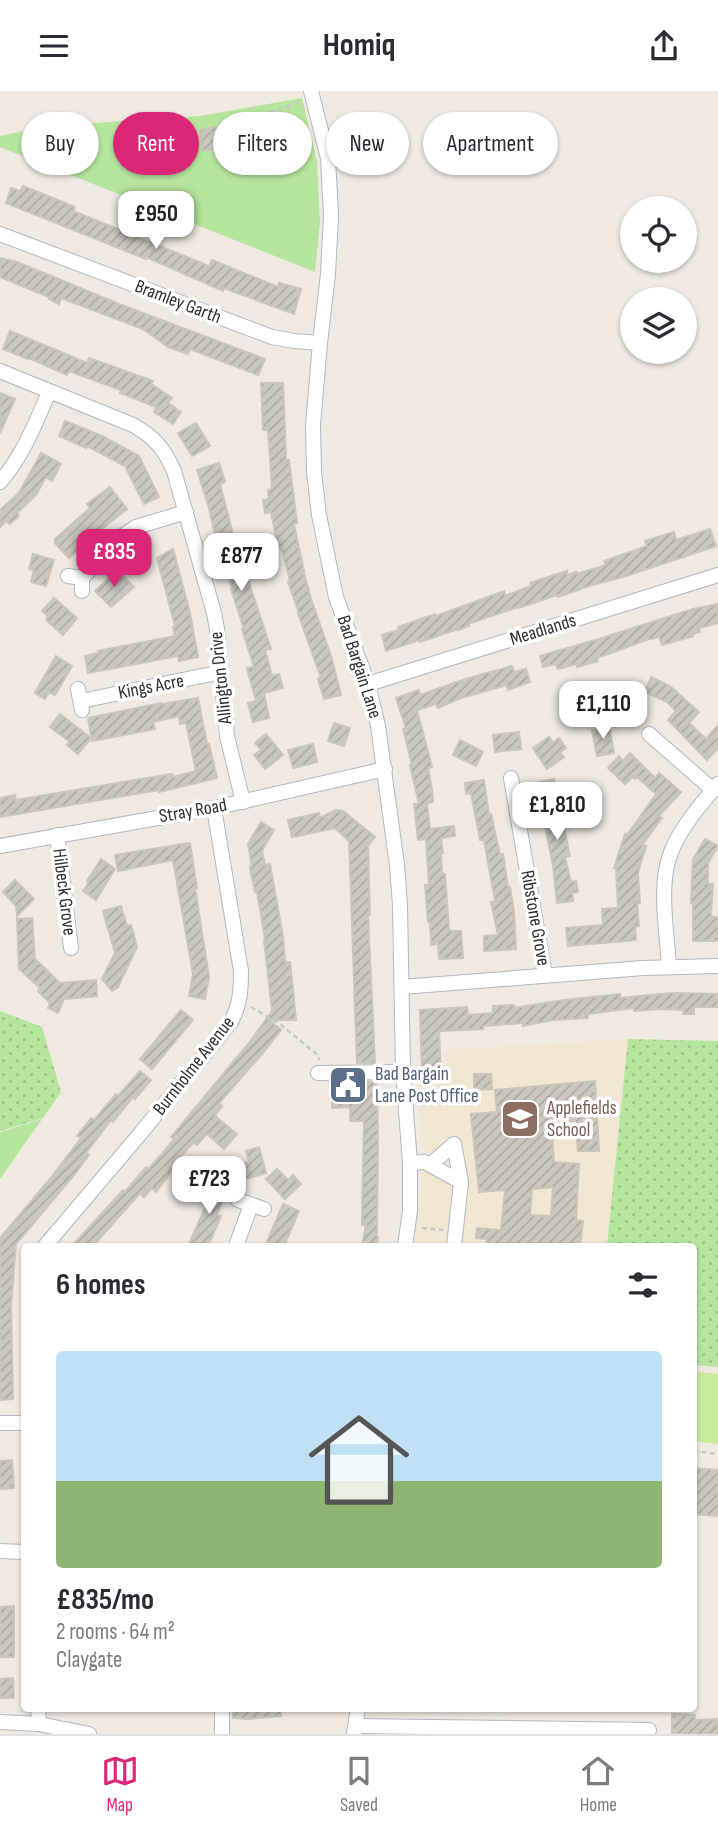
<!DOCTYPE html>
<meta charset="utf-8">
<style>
:root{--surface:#fff;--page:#f2f2f3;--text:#2b2b33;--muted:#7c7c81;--line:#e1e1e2;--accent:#db2777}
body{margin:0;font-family:"Sofia Sans Condensed",sans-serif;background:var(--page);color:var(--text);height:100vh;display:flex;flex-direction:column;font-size:26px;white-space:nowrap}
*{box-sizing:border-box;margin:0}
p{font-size:23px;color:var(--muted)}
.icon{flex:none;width:38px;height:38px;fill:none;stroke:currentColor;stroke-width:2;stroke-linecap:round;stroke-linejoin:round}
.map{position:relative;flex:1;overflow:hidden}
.details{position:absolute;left:21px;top:1152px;width:676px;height:469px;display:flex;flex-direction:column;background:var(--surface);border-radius:7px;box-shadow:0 2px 5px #0004}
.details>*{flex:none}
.hud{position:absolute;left:21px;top:21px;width:677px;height:63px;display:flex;gap:14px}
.buttons{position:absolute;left:620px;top:105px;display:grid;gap:14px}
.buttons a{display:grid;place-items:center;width:77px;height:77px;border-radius:50%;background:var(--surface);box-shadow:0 2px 5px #0004;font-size:35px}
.price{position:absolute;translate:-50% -60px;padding:0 16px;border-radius:14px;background:#fff;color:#222;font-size:23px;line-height:46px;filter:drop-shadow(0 2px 4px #0008)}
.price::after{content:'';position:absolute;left:50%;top:42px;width:21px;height:16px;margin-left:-10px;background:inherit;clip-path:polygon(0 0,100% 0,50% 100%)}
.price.current{background:var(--accent);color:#fff}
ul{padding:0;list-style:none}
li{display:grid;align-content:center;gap:14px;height:371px;padding:0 35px}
li span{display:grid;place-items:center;height:217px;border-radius:7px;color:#555}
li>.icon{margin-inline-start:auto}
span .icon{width:126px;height:126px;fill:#fffc;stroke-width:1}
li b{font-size:30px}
h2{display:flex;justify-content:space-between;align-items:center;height:84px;padding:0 35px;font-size:30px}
.pill{padding:0 24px;border-radius:32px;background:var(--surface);box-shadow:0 2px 5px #0004;font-size:24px;line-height:63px}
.pill.current{background:var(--accent);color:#fff}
header{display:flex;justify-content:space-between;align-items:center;height:91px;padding:0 35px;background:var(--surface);font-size:32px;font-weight:700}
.tabs{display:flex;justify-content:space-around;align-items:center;height:98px;border-top:2px solid var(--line);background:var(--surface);font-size:19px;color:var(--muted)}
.tabs a{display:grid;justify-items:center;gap:4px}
.tabs .current{color:var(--accent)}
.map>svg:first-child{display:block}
.education{fill:#f0e6d1}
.grass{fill:#b6e59e}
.park{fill:url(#park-dots)}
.pitch{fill:#c9ec9a}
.building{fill:url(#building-hatch);stroke:#cbc5ba;stroke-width:2;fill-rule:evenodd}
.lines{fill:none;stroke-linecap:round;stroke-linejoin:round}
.minor-casing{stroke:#b4b7c1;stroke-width:16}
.path{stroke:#c9c9c9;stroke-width:2.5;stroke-dasharray:5 3.5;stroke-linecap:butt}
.minor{stroke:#fff;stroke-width:14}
.labels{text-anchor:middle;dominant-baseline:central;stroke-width:7;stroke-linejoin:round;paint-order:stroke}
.street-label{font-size:19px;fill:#2e2e2e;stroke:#fff}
.service-label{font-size:19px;fill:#4e5e75;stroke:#fff;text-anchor:start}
.education-label{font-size:19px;fill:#785e54;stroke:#fff;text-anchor:start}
</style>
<header><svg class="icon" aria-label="menu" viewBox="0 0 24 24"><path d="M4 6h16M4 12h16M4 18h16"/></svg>Homiq<svg class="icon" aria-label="share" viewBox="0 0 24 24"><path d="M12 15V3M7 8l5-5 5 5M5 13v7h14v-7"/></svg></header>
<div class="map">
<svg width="718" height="1643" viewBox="0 0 718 1643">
<defs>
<pattern id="park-dots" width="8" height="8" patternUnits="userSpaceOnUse" patternTransform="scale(1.75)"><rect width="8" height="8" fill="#b6e59e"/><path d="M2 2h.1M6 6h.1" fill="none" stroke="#9dc588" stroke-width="1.8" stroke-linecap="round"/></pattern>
<pattern id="building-hatch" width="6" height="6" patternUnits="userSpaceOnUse" patternTransform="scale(1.75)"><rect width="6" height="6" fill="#cbc7bf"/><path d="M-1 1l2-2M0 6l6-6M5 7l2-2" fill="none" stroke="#afaba4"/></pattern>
</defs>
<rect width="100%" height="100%" fill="#efe9e1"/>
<!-- education -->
<path class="education" d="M628,948l-21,207h-193l11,-84 -10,-86 31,-1 -2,-25z"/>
<!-- grass -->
<g class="grass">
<path d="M302,7l15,63 3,62 -5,49 -315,-125v-11l48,-10 152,-10z"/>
<path d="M42,1028l-42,60v-47z"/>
</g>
<!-- park -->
<g class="park">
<path d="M0,920l42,16 19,65 -18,26 -43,13z"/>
<path d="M628,948l90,2v326l-25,-2v-119h-86z"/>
</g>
<!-- pitch -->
<path class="pitch" d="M693,1280l25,3v70l-25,-3z"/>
<!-- building -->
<g class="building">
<path d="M235,33l4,21 -36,6 -3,-21z"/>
<path d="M23,95l52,21 -2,4 136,55 3,-6 66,27 1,-4 22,6 -7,25 -70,-26 -1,3 -77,-34v2l-140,-56 5,-15 9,3z"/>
<path d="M0,167l17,4 102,42 146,55 -7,16 -68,-26 -2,5 -20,-7 -25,-18 -82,-31 -2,6 -10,-5v-2l-49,-20z"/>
<path d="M10,240l77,32 2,-5 64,23 -2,3 21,14 -4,5 13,9 -8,12 -19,-12 2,-5 -36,-14 1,-3 -52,-19 -2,4 -38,-17 -1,1 -25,-10z"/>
<path d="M261,292h22l3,77h3l8,63 -3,1 10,47h-1l6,19h-1l24,69 9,36 -17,4 -6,-20 3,-1 -23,-65h1l-11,-31 2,-1 -9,-34 -3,1 -7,-36 -6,1 -2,-13 6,-1 -1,-9 4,-1 -4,-59h-5z"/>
<path d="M0,302l15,6 -15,34z"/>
<path d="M65,330l37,15 37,20 20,41 -15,7 -19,-38 -38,-20 -1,2 -27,-12z"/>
<path d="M196,332l14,23 -18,10 -14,-23z"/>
<path d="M41,362l20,11 -9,17 -6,-4 -10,18 -19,18 2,3 -9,8 -4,-3 -6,6v-17l19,-17z"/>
<path d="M219,372l6,19 -5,2 16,62 6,-2 6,19 -5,2 28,84 -6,1 7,26 7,-2 4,14 -19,5 5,25 -16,4 -5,-19 8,-2 -9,-33 7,-1 -12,-38h2l-13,-40 1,-1 -17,-54 -6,-26 -12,-38z"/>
<path d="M110,396l17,22 -29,23 -29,26 -14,-15v-4l35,-31 -3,-4z"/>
<path d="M710,438l6,17 -90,30 -34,9 -34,12 -1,-2 -39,13v-1l-50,17 1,2 -11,4v-1l-38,13 -1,-2 -33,11 -4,-16 17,-5 -1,-3 37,-13 1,2 68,-25 1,5 26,-10 -1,-3 37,-12v4l9,-3 1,2 29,-9 -2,-4 43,-15 -2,-5 29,-9 2,8z"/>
<path d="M173,458l17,64 8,44 -19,4 -1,-5 -90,17 -3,-17 14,-3 -1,-2 77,-15 -2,-9 2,-1 -18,-68z"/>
<path d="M33,463l21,6 -8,26 -15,-4 3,-12 -5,-1z"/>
<path d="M117,479l17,17 -23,20 -16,-16z"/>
<path d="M54,507l23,20 -14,17 -17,-15 2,-4 -6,-5z"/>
<path d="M718,513v19l-19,5 1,4 -8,2 1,2 -31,9 -3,-8 -13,3 -49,18 1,3 -21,6 -1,-3 -18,5 -3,-5 -12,3 -3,-11 59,-17 94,-30z"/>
<path d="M56,565l16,10 -17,29 -6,-3 -4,7 -10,-6z"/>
<path d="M512,575l2,6 12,-3 4,13 -22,8 -1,-5 -46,13 -23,10 -2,-4 -19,6 15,57 -4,1 4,21 1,13 -6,1 3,26 24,-3 1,10 -14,2 2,15h-2l1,21h3l4,57h12l2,27 -24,1 -1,-15 -7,1 -1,-23h-2l-3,-37h4l-3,-46 -8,1 -4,-36h5l-9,-39h2l-9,-36 3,-1 -10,-30 23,-8 1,5 46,-16z"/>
<path d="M651,586l19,9 29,26 -10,11 17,16 12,-14v23l-11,12 -39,-40 8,-9 -9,-9 -22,-10z"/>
<path d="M627,595l11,13 -18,17 -11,-13z"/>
<path d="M198,607l9,46h2l8,34 -58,14v-2l-159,27v-19l15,-3 1,5 156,-26 1,3 23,-6 -10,-48 -6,1 -1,-8 -26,6 2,7 -63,12 -4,-23 73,-15 1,1z"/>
<path d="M60,623l31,24 -13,16 -11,-9 3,-3 -20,-15z"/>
<path d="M334,632l16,5 -6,18 -16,-5z"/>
<path d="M609,636l5,26 -17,3 -5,-26z"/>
<path d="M519,641l2,17 -26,3 -2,-17z"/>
<path d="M266,643l17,21 -18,14 -11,-14 7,-5 -6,-7z"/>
<path d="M549,646l4,6 6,-5 7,10 -6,4 4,5 -17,12 -14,-21z"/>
<path d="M460,649l23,12 -7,14 -23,-11z"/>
<path d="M313,653l4,18 -24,6 -5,-18z"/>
<path d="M630,662l25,25 4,-5 22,19 -22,24 3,2 -20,27 4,1 -8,27 2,30h-3l2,23 -4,1 1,13 -68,6 -2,-18 37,-3 -1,-16 16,-1 -2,-40h-2l11,-34 2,1 29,-41 -19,-17 -2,2 -3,-2 -7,7 -17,-16 11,-12 4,5z"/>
<path d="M554,688l16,77 -5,1 6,25 5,-1 2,11 -6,1 1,8 -16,2 -4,-37 -10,-50h3l-7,-34z"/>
<path d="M484,689l5,35 2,-1 9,41 3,-1 5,33h2l4,24 2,38 -32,2v-15l14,-1 -7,-33 4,-1 -11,-61h-4l-9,-47 -5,1 -1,-11z"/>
<path d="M336,719l7,1 32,26 -7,9 2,69h-2l7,148h-18l-8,-222 -14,-13 -43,9 -4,-17 31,-7 1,5z"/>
<path d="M261,731l13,8 -12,21 3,14 5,-1 13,73 2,25h5l6,58h-27l12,10 -19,24 -43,49 3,3 -7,10 22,18 -13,15 -17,-15 -10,11 -3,-3 -21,23 2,2 -19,25 -4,-4 -8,9 -4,-4 -47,53h-21l51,-56 2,2 21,-25 2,2 13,-14 13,-16 -3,-2 78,-94 23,-32 -8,-71 1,-1 -8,-48 -2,1 -5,-25h2l-4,-23z"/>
<path d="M705,748l13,7 -10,17v21h5l-2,33h7v24h-25v-38h-2l2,-44z"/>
<path d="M190,752l7,45h-2l14,89 -4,22 -16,-3 4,-22 -20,-114 -55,11 -3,-16z"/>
<path d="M101,768l14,10 -19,31 -13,-9 6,-9 -2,-1z"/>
<path d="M15,789l19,19 -17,17 -1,-10 -13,-14z"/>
<path d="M121,815l6,20 4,-1 6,22 -19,40 -6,4 -10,-12 13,-26 -12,-42z"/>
<path d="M32,827l3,41 25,24 36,-3 1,16 -33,3 -6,14 -10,-5 2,-5 -12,-12 2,-3 -21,-19 -2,-50z"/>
<path d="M673,902l45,1v13h-24v7h-11l1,-4 -23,-1 -27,2v-3l-46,6v4l-36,2 -29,6v-3l-40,3v3l-44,2 2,42 -19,1 -2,-64 47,-3 1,8 25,-2v-7l21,-1v3l50,-8 56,-6v4z"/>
<path d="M181,919l12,10 -41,49 -12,-10z"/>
<path d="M140,980l11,9 -16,19 -2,-2 -20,25 -2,-2 -25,33 3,2 -14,19 -59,70 -5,62 2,93 -13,1v-162l50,-59 31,-41 -4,-2 14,-18 3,2 22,-26 2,2z"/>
<path d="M474,983h17l1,15 -18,1z"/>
<path d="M595,990l4,70h-21l-3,-30 -24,1 3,40 25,2 -3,56 7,1 -3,25h-94l1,-7 -11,-1 1,-10 24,2 4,-40 -26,2 -8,-78 26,-2 -2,-22zM553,1096l-2,29 -21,-1 2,-26z"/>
<path d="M332,991h45l1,51 -1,103 1,1 -1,9h-15l4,-21h-4l2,-104h-14v-14l-18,1z"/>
<path d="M259,1056l7,26 -31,9 -4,-15 18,-5 -3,-11z"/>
<path d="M277,1078l11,11 5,-5 8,9 -16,15 -19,-20z"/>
<path d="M213,1089l15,7 -11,28 4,1 -13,30h-20l18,-40 -2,-1z"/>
<path d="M283,1113l16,7 -15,35h-19z"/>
<path d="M12,1369l2,28 -14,1v-28z"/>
<path d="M693,1377l25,2v46l-25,-2z"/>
<path d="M14,1515v51h-14v-50z"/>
<path d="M13,1587l1,20h-14v-19z"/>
<path d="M233,1617h48v8l-32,3 -16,-1z"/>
<path d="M672,1623l23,1v5l23,-1v15h-46z"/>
</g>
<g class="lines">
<defs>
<g id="minor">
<path d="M311,0l17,67 3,57 -3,59 -8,69 -7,82 1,47 5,43 17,82 32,87 10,42 19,139 3,40 3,167 7,91v48l-5,35"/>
<path d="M0,143l272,103 22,4 26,2"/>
<path d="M0,280l133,54c21,12 31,23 41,46l40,142 3,16 10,107 16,66"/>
<path d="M0,391c23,-26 35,-58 49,-90"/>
<path d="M68,485l14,2v13"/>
<path d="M82,487l39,-41 15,-10 50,-15"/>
<path d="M368,593l350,-109"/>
<path d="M78,598l4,21"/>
<path d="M81,610l140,-29"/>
<path d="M649,643l64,56"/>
<path d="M511,687l34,197"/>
<path d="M57,744l14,113"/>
<path d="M0,755l214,-38 171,-39"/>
<path d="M669,875c-2,-35 -11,-81 2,-114 10,-25 30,-48 47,-68"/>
<path d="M402,896l241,-19 75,-2"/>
<path d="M318,982l85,-1"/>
<path d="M410,1072l15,-1 36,20 -7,64"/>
<path d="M430,1074l24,-21 7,38"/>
<path d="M238,1109l26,9"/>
<path d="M45,1155l95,-112 90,-111c10,-16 11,-33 11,-52l-27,-163"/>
<path d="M236,1155l15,-41"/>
<path d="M0,1332h24"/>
<path d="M0,1460l24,1"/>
<path d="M38,1617l1,16"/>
<path d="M0,1631l39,2 50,10"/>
<path d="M355,1635l294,4"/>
<path d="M354,1642l4,-25"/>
<path d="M222,1643v-26"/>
</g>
</defs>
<!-- minor casing -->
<use href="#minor" class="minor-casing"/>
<!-- path -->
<g class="path">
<path d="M237,31l64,-20"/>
<path d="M251,916l29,17 39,32v4"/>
<path d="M422,1137l21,2"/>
<path d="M693,1360l25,3"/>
</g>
<!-- minor -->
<use href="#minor" class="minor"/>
</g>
<!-- icons -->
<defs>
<symbol id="civic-square" viewBox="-11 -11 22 22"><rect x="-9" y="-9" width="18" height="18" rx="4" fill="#5c6f8a" stroke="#fff"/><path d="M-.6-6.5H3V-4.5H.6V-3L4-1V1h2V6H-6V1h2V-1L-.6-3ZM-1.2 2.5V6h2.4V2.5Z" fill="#fff"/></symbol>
<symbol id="school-square" viewBox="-11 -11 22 22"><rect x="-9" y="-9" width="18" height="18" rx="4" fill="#8d6e63" stroke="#fff"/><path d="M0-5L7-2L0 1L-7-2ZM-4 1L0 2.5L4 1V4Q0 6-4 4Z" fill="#fff"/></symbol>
</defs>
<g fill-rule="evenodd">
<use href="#civic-square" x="326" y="972" width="44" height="44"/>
<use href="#school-square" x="498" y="1006" width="44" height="44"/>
</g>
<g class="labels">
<!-- street labels -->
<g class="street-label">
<text transform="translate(178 211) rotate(21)">Bramley Garth</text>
<text transform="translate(543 539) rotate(-17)">Meadlands</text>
<text transform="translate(359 576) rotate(72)">Bad Bargain Lane</text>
<text transform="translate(221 587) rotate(-96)">Allington Drive</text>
<text transform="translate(151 596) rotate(-11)">Kings Acre</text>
<text transform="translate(193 720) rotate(-10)">Stray Road</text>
<text transform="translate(64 801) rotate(83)">Hilbeck Grove</text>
<text transform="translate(535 827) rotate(80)">Ribstone Grove</text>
<text transform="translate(194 975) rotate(-52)">Burnholme Avenue</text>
</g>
<!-- service labels -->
<g class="service-label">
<text x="375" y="983">Bad Bargain<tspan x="375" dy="22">Lane Post Office</tspan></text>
</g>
<!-- education labels -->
<g class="education-label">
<text x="547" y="1017">Applefields<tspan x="547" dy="22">School</tspan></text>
</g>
</g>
</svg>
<div class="buttons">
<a><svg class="icon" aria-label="locate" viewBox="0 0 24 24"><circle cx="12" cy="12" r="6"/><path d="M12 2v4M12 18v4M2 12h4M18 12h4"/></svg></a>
<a><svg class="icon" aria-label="layers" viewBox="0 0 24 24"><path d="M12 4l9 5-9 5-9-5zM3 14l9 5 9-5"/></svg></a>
</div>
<b class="price" style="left:156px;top:160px">£950</b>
<b class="price current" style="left:114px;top:498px">£835</b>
<b class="price" style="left:241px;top:502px">£877</b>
<b class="price" style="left:603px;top:650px">£1,110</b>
<b class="price" style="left:557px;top:751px">£1,810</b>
<b class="price" style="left:209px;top:1125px">£723</b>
<div class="hud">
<a class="pill">Buy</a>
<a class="pill current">Rent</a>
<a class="pill">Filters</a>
<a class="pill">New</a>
<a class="pill">Apartment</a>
</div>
<section class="details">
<h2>6 homes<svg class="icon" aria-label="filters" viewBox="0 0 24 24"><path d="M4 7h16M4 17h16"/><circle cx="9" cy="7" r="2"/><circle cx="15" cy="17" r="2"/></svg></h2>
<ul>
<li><span style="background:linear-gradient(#bfe0f5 60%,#8fb573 0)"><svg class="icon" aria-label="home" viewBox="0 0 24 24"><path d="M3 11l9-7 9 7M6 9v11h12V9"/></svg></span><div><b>£835/mo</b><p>2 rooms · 64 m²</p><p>Claygate</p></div></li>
</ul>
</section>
</div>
<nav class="tabs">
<a class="current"><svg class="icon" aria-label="map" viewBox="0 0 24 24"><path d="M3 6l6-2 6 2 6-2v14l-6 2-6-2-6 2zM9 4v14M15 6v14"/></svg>Map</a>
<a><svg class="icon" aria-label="saved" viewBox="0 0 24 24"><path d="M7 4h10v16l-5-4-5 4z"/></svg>Saved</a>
<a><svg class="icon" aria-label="home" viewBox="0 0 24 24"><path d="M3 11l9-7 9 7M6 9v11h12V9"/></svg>Home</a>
</nav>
